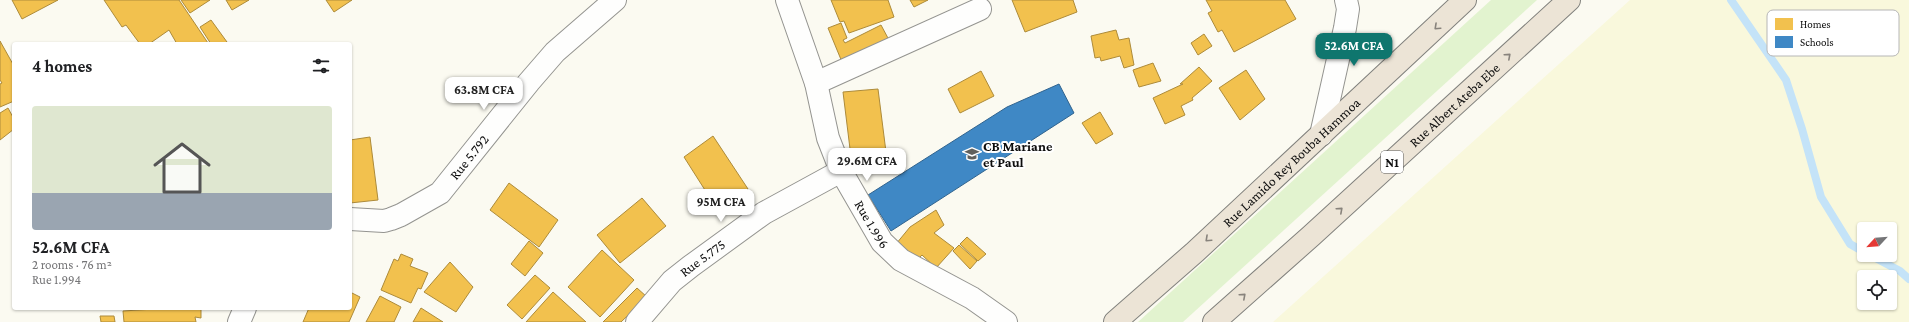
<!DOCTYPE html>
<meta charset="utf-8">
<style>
:root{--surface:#fff;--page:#f2f2f2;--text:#202124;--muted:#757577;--line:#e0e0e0;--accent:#0f766e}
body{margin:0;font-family:"Crimson Pro",serif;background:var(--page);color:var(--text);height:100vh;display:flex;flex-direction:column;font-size:15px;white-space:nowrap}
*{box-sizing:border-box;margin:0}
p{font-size:13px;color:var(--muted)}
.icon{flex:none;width:22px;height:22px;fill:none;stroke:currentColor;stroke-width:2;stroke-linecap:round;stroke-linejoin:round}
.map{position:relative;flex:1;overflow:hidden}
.drawer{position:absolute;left:12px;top:42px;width:340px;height:268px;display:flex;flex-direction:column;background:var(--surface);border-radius:4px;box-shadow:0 1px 3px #0004}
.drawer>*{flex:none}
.needle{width:26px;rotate:244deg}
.controls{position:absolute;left:1857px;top:222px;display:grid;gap:8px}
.controls a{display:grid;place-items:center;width:40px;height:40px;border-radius:4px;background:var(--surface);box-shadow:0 1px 3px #0004;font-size:20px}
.price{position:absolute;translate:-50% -34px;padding:0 9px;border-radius:8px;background:#fff;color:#222;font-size:13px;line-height:26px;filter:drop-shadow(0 1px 2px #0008)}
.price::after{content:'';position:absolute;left:50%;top:24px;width:12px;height:9px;margin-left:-6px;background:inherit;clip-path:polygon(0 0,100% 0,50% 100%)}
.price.on{background:var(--accent);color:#fff}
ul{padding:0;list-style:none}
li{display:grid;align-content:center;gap:8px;height:212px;padding:0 20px}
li+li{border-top:1px solid var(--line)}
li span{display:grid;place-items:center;height:124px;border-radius:4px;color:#555}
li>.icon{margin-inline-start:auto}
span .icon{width:72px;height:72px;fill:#fffc;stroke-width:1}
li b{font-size:17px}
h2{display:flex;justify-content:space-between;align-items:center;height:48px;padding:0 20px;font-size:17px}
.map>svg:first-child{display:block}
.farmland{fill:#f9f8dc;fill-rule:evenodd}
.green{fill:#e2f3cf}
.homes{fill:#f2c14e;stroke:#ad8b3a}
.schools{fill:#3f88c5;stroke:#30638e}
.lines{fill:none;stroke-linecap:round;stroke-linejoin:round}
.stream{stroke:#c4e3f8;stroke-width:8}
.minor-casing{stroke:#949490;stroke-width:24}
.trunk-casing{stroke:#81817d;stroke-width:24}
.minor{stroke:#fefefd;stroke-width:22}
.trunk{stroke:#ece4d6;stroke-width:22}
.oneway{stroke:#88837c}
.labels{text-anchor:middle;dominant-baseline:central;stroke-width:4;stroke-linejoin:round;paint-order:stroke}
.shield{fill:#fff;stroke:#565656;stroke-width:1}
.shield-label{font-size:13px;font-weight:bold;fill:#0d0d0d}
.street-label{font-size:14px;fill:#0d0d0d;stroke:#fff}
.poi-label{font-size:14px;font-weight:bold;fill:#0d0d0d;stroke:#fff;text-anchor:start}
.key{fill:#fff;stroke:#b6b6b6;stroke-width:1}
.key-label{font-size:11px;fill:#0d0d0d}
</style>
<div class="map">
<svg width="1909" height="322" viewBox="0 0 1909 322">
<rect width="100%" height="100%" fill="#fbfaf1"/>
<!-- farmland -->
<path class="farmland" d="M1630,0h279v322h-636zM1864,229h26v26h-26zM1864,277h26v26h-26z"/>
<!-- green -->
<path class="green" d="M1491,0h46l-354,322h-45z"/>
<!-- homes -->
<g class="homes">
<path d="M12,0h46l-36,19z"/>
<path d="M104,0h75l29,43 -31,1 -8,-14 -20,14h-9l-14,-19 -4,2z"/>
<path d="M181,0h29l-20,13z"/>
<path d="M226,0h23l-17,10z"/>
<path d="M326,0h26l-18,12z"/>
<path d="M831,0h57l6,17 -45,16 -5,-12 -4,1z"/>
<path d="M910,0h18l-14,7z"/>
<path d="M1012,0h61l4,12 -52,20z"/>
<path d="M1206,0h79l11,19 -62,33 -12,-22 -4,2 -10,-19 4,-2z"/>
<path d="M211,20l16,22 -4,2h-12l-11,-17z"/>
<path d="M841,23l6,15 -4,2 2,3 36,-18 8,15 -47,22 -14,-34z"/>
<path d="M1116,30l3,10 10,-2 5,27 -10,3 -4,-12 -19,5 -1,-4 -5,1 -4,-22z"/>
<path d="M1204,34l8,12 -14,9 -7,-12z"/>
<path d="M0,41l14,25v35l-14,6v-23l2,-1 -2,-3z"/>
<path d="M1153,63l8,18 -22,6 -6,-17z"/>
<path d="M1199,67l13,14 -20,17 1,2 -12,6 4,9 -20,9 -12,-26 30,-14h-3z"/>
<path d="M1246,70l19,29 -25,21 -21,-32z"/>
<path d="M981,71l13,25 -34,17 -12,-24z"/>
<path d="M878,89l8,63 -35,5 -8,-65z"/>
<path d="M8,108l6,11v10l-14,11v-27z"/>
<path d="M1100,112l13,22 -17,10 -14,-21z"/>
<path d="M713,136l35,53 -31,20 -33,-52z"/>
<path d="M370,137l8,63 -28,3v-63z"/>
<path d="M509,183l49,37 -19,27 -49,-37z"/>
<path d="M642,198l24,28 -46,37 -23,-28z"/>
<path d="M936,210l8,15 -10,8 20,15 -18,20 -14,-13 -4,4 -22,-15 14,-17z"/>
<path d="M967,237l19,17 -8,7 -18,-17z"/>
<path d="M529,241l14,12 -18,23 -14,-12z"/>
<path d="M959,245l18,16 -7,8 -17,-18z"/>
<path d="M602,250l32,30 -34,37 -32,-30z"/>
<path d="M401,254l12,5 -3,7 18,7 -7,16 -3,-1 -7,15 -30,-13 13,-31 4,2z"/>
<path d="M450,262l23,25 -17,25 -32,-20z"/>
<path d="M535,275l15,13 -28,31 -15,-14z"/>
<path d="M637,288l10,9 -26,25h-18z"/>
<path d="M350,292l10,5 -11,25h-46l6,-14h41z"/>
<path d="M553,292l33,30h-60z"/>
<path d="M380,296l21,11 -7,15h-28z"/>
<path d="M170,308h31v10l-6,-1 1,5h-72l-1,-11z"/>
<path d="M421,308l22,14h-30z"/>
<path d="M100,316h14l1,6h-14z"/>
</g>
<!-- schools -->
<path class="schools" d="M1059,84l15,29 -183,118 -23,-36 139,-88z"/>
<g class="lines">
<!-- stream -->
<g class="stream">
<path d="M1731,0l55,80 16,49 19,68 29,47 14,8"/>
<path d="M1870,255l30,16 9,8"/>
</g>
<defs>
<g id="minor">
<path id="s1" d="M787,0l29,83 12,55 13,33 41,71 19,18 71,38 34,24"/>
<path d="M816,83l164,-74"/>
<path d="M1321,135l24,-107 3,-19 -2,-9"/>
<path id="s2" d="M350,219l34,2 7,-2 10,-4 39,-22 89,-111 26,-30 60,-52"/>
<path d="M239,322l6,-14"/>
<path id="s3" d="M637,322l35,-41 19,-15 73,-53 77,-42"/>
</g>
<g id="trunk">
<path id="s4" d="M1115,322l80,-70 270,-252"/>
<path id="s5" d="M1214,322l97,-86 258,-236"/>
</g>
</defs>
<!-- minor casing -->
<use href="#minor" class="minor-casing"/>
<!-- trunk casing -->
<use href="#trunk" class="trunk-casing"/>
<!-- minor -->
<use href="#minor" class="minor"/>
<!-- trunk -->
<use href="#trunk" class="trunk"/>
</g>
<!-- one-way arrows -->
<defs><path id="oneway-chevron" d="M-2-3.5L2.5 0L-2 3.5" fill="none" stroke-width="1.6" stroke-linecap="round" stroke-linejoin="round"/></defs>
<g class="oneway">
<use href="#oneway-chevron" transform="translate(1437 27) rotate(137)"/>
<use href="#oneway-chevron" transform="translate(1508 56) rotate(-42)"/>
<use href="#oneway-chevron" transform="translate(1340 210) rotate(-42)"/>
<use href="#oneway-chevron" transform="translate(1208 239) rotate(137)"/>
<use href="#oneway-chevron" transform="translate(1243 296) rotate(-42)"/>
</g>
<!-- icons -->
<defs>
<symbol id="school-bare" viewBox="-9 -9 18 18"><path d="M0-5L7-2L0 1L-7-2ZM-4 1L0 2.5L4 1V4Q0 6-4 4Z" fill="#60605d" stroke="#fff" stroke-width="2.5" paint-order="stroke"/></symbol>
</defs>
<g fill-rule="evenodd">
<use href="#school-bare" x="962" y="144" width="20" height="20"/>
</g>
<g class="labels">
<!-- shield labels -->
<rect class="shield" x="1381" y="151" width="22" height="22" rx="3"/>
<g class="shield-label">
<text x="1392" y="162">N1</text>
</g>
<!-- street labels -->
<g class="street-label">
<text stroke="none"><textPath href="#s5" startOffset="324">Rue Albert Ateba Ebe</textPath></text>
<text stroke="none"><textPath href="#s2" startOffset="143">Rue 5.792</textPath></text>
<text stroke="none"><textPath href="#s4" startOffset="238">Rue Lamido Rey Bouba Hammoa</textPath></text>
<text stroke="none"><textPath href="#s1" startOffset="241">Rue 1.996</textPath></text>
<text stroke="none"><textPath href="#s3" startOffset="92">Rue 5.775</textPath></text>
</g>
<!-- poi labels -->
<g class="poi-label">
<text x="983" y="146">CB Mariane<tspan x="983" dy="16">et Paul</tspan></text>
</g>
</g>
<!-- legend -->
<rect x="1767" y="10" width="132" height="46" rx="6" class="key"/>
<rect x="1775" y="18" width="18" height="12" fill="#f2c14e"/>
<rect x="1775" y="36" width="18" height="12" fill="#3f88c5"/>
<g class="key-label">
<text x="1800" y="28">Homes</text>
<text x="1800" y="46">Schools</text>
</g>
</svg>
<div class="controls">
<a><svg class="needle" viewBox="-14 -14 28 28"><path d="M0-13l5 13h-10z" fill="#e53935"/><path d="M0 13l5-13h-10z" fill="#757577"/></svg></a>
<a><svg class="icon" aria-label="locate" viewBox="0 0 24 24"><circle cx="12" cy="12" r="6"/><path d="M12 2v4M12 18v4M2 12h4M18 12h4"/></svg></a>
</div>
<b class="price on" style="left:1354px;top:67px">52.6M CFA</b>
<b class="price" style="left:484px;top:111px">63.8M CFA</b>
<b class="price" style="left:867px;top:182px">29.6M CFA</b>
<b class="price" style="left:721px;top:223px">95M CFA</b>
<section class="drawer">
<h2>4 homes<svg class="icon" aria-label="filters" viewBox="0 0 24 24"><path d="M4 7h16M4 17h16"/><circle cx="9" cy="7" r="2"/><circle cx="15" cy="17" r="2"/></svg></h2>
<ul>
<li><span style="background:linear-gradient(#dfe7d0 70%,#9aa5b1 0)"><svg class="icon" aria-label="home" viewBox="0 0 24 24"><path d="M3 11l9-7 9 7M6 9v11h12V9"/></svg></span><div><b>52.6M CFA</b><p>2 rooms · 76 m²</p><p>Rue 1.994</p></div></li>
</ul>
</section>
</div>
